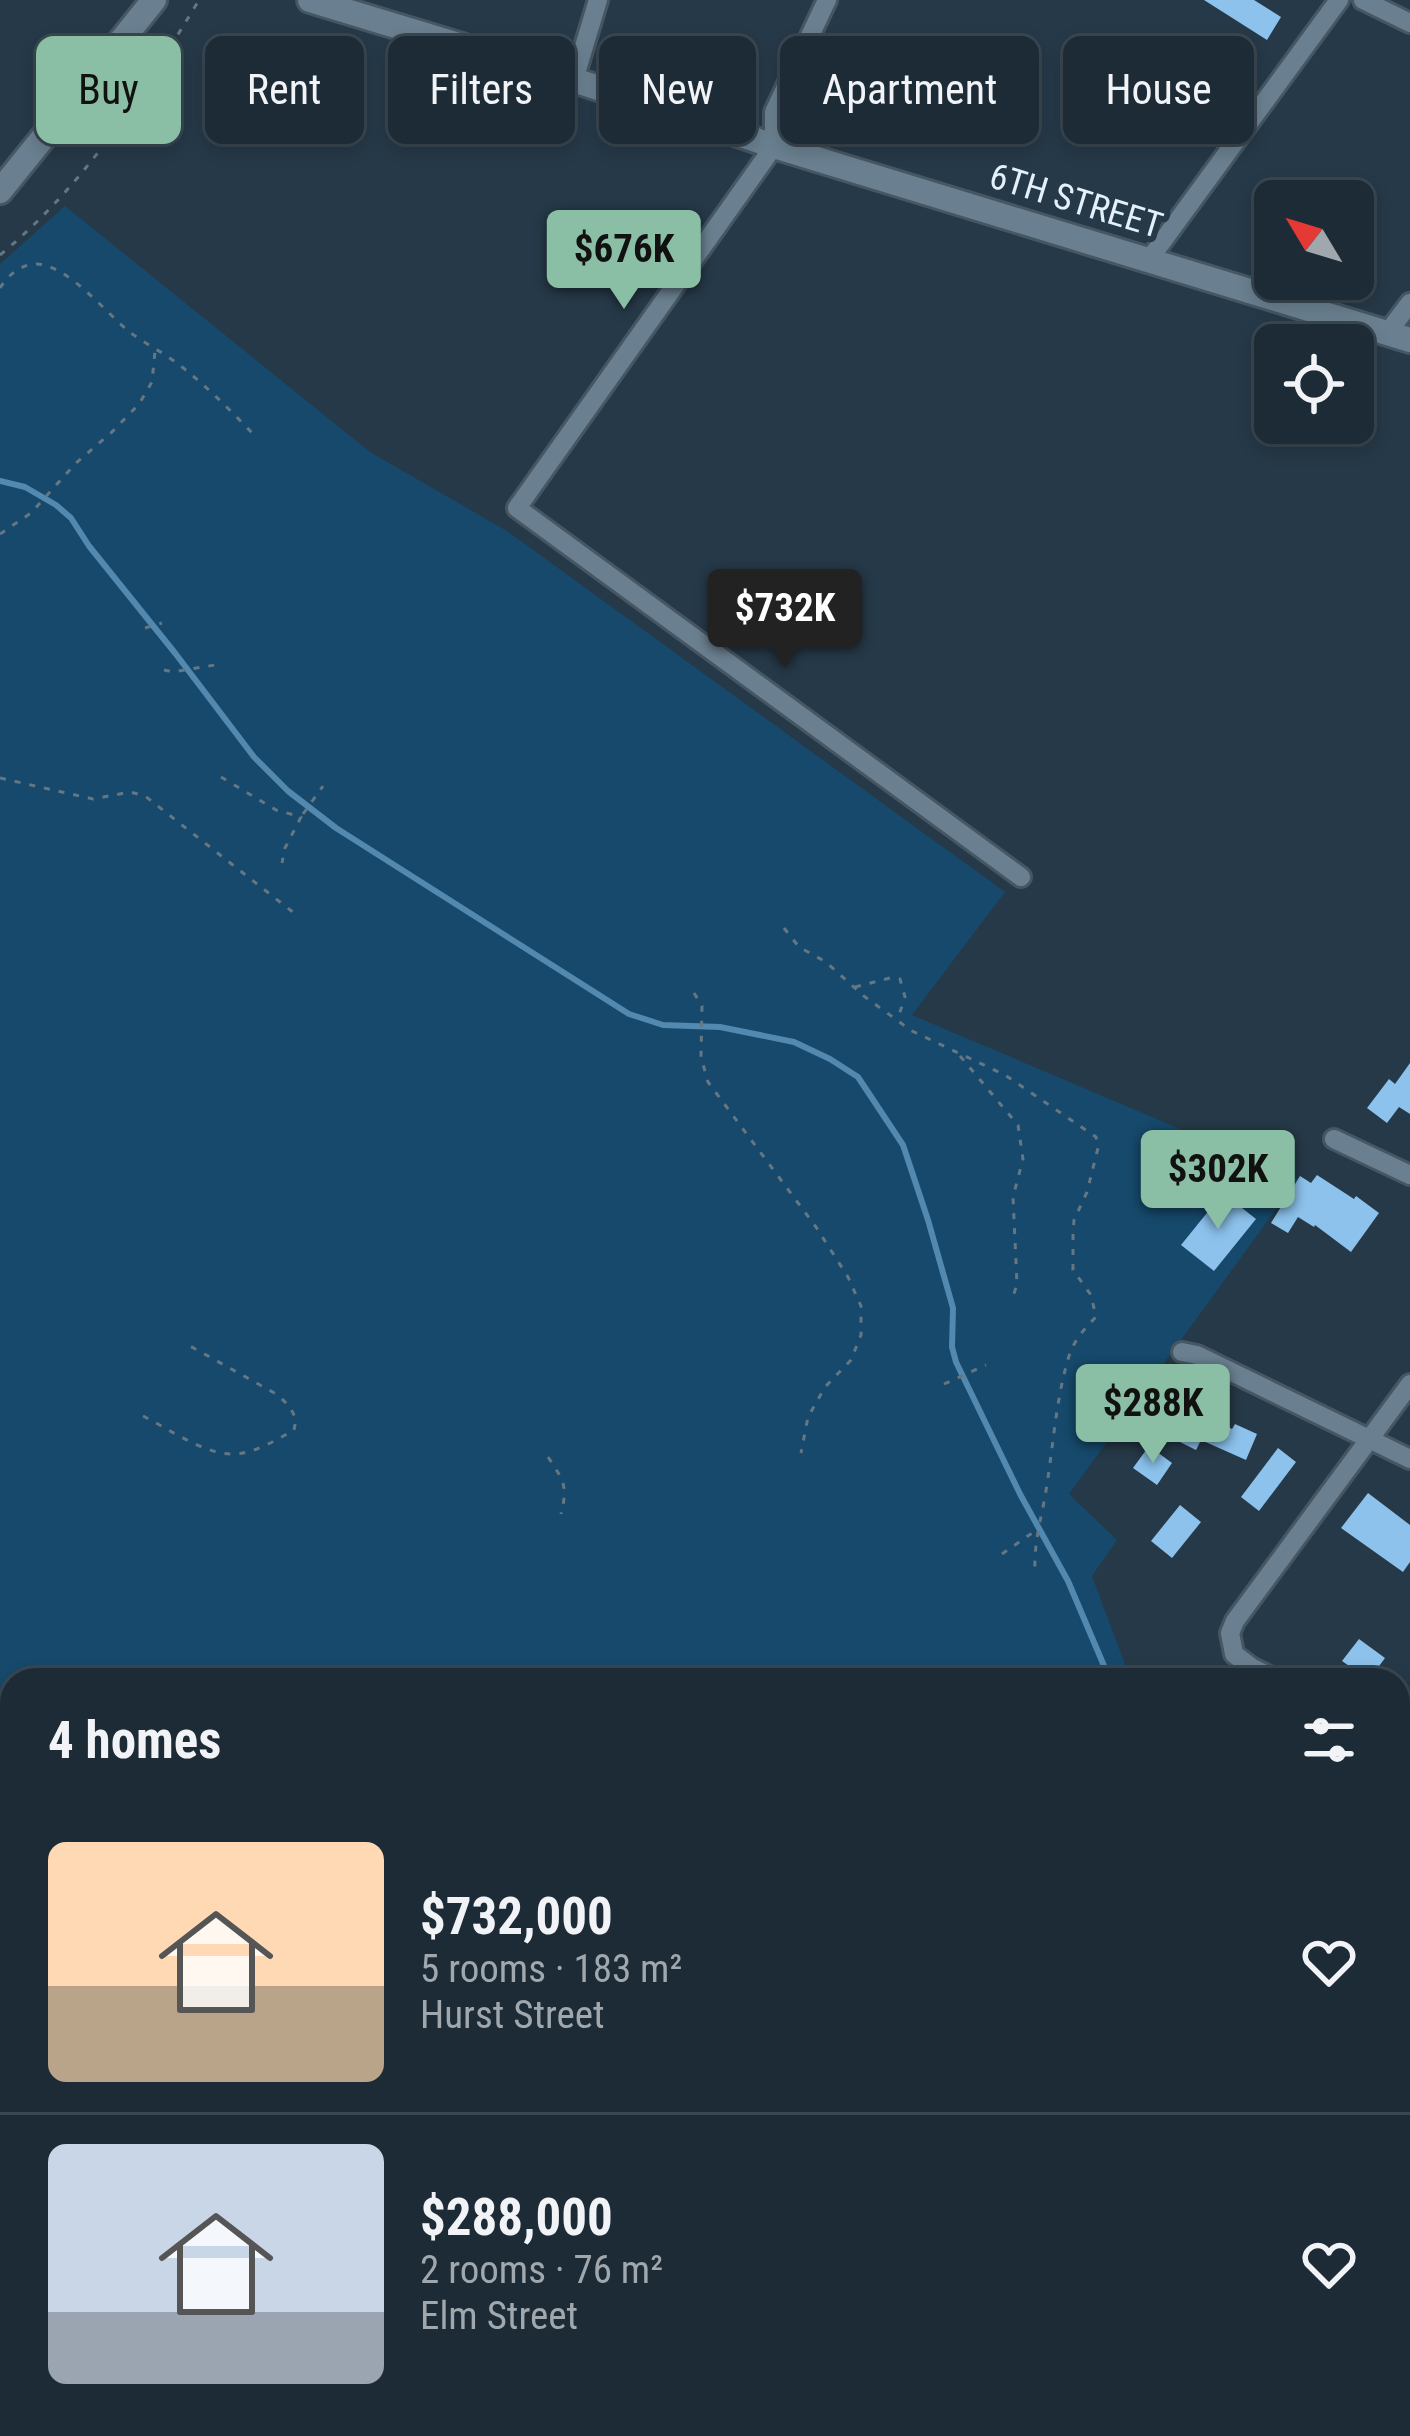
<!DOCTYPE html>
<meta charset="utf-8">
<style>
:root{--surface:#1c2b36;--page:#293742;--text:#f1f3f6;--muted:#a0a7ad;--line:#3a4751;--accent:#8abfa5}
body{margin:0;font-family:"Roboto Condensed",sans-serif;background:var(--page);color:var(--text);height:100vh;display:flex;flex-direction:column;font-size:45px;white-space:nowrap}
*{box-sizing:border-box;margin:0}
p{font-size:39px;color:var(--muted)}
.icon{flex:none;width:66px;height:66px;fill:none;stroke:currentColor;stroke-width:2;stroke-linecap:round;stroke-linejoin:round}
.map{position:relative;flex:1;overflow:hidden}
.details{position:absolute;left:0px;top:1668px;width:1410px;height:768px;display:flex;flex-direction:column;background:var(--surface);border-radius:36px 36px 0 0;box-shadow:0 6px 18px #0003,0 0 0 3px var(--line)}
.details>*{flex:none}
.top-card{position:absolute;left:36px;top:36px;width:1338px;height:108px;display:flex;gap:24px}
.needle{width:78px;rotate:308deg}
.tools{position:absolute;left:1254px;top:180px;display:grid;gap:24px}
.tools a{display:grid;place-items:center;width:120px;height:120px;border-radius:18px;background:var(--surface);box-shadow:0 6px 18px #0003,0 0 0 3px var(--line);font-size:60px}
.price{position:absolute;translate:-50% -102px;padding:0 27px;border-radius:12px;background:var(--accent);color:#111;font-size:39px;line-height:78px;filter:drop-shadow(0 3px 6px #0008)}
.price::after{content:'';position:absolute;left:50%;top:72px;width:36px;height:27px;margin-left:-18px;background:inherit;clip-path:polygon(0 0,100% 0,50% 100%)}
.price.active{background:#222;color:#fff}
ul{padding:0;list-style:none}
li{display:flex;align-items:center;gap:36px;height:300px;padding:0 48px}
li+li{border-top:3px solid var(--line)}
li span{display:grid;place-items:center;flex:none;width:336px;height:240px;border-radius:18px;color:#555}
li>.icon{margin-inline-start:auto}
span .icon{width:144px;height:144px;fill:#fffc;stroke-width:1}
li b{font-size:51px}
h2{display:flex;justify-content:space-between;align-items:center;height:144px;padding:0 48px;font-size:51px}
.pill{padding:0 42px;border-radius:18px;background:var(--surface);box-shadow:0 6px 18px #0003,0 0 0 3px var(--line);font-size:42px;line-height:108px}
.pill.active{background:var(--accent);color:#111}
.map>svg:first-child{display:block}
.green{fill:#16496b}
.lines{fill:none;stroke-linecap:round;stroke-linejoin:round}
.stream{stroke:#5388af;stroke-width:6}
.building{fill:#8cc2ec}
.street-casing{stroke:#465663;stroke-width:24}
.secondary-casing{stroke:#465663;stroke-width:30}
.path{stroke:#667784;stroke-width:3;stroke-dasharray:6 9;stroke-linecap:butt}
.street{stroke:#6a8090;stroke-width:18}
.secondary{stroke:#6a8090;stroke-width:24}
.labels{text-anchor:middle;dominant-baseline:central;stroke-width:12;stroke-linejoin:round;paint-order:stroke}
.street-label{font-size:36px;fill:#e4f0fa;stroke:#263948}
</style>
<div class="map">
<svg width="1410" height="2436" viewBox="0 0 1410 2436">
<rect width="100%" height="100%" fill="#263948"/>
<!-- green -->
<g class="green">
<path d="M65,206l305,246 137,79 498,361 -93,123 386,164 -229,315 48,46 -25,36 39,104h-1119v744h740l-9,12h-743v-2172z"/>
<path d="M1398,1930l12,10v496h-525l-15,-12h528z"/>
</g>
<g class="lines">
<!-- stream -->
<path class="stream" d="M0,481l25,6 31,18 15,13 18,28 86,107 79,104 34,34 48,37 293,186 34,11 57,2 74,15 36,17 28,18 45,68 25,75 25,88 -1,39 4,15 64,132 48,87 42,99"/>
</g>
<!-- building -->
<g class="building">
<path d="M1204,0h50l27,17 -14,23z"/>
<path d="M1209,63l23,14 -17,27 -23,-14z"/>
<path d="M1410,1063v51l-11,-7 -12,16 -20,-15 22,-29 6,5z"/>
<path d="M1317,1175l37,24 2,-3 23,17 -28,39 -36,-27 -1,2 -16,-10 -10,16 -17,-10 29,-47 11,7z"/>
<path d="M1223,1193l33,26 -42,52 -33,-26z"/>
<path d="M1194,1409l38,20 3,-5 22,10 -11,26 -45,-20 -5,10 -18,-9z"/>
<path d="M1149,1446l23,17 -15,22 -24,-17z"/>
<path d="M1278,1448l18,14 -37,49 -18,-14z"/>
<path d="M1368,1493l42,32v37l-7,10 -62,-44z"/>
<path d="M1180,1505l21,17 -29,36 -21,-17z"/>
<path d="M1359,1639l26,19 -16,22 -27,-19z"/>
</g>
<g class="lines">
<defs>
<g id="street">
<path d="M827,0l-53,112v34l-257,362 504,369"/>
<path d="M1363,0l47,23"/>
<path d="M574,80l24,-80"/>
<path d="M1148,261l191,-261"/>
<path d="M1388,332l22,-29"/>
<path d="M1334,1139l76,36"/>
<path d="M1182,1352l15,3 213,104"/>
<path d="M1277,1680l-26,-13 -17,-13 -4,-21 5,-12 175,-237"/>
<path d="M1398,1741l12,6"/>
</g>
<g id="secondary">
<path d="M310,0l264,80 200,66 636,194"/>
<path d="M0,191l154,-191"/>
</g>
</defs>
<!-- street casing -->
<use href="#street" class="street-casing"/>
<!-- secondary casing -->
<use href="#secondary" class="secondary-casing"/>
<!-- path -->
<g class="path">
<path d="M0,255c86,-71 142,-161 199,-255"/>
<path d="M0,288c8,-13 21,-24 37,-24 30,1 69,48 90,66 15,12 32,20 47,31 30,22 57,50 83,77"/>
<path d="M0,534l31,-21 45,-50 36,-31 27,-28 13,-22 3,-31"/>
<path d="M145,628l17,-5"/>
<path d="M164,670l9,2 42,-7"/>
<path d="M221,777l55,33 25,7 -16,31 -3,15"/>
<path d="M0,778l93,21 37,-7 15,4 149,117"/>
<path d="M303,814l20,-28"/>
<path d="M784,928l15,19 27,15 39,35 47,34 93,44 91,62 2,11 -11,44 -13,28 -1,12v38l18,25 5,22c-12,12 -21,22 -27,39 -15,49 -16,101 -26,151 -5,24 -9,42 -8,66"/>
<path d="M855,987l35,-9 10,1 5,18 -7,21"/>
<path d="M694,993l8,13 -1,51 7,25 108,145 32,50 13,29v29l-10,25 -26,27 -17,30 -7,36"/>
<path d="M960,1056l58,69 5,34 -10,38 4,87 -5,16"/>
<path d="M944,1384l42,-19"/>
<path d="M143,1416c26,13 59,37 88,38 21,1 45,-14 63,-24l2,-11 -6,-12 -12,-12 -88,-49"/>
<path d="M548,1457c16,24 20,29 13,57"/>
<path d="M1002,1554l33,-23"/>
<path d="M1398,2085l12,-8"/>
<path d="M1304,2424l1,12"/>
<path d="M1363,2424l47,4"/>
<path d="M428,2436l45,-1"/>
</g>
<!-- street -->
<use href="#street" class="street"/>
<!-- secondary -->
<use href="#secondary" class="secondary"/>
</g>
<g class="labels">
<!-- street labels -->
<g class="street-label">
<text transform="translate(1076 201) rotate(17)">6TH STREET</text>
</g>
</g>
</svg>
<div class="tools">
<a><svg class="needle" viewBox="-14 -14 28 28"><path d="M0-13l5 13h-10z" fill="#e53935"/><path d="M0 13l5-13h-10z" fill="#a0a7ad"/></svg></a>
<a><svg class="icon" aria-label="locate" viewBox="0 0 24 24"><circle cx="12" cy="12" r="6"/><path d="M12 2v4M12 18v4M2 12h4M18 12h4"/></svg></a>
</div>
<b class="price" style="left:624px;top:312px">$676K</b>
<b class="price active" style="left:785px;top:671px">$732K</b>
<b class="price" style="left:1218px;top:1232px">$302K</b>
<b class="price" style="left:1153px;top:1466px">$288K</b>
<div class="top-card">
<a class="pill active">Buy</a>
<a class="pill">Rent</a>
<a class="pill">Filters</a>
<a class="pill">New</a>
<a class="pill">Apartment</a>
<a class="pill">House</a>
</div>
<section class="details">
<h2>4 homes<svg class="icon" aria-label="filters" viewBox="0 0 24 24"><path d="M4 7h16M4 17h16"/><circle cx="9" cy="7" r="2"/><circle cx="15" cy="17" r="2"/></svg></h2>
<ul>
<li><span style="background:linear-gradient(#ffd9b3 60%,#b9a48a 0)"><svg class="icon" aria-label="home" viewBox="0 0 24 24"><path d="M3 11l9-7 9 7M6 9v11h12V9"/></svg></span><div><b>$732,000</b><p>5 rooms · 183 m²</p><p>Hurst Street</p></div><svg class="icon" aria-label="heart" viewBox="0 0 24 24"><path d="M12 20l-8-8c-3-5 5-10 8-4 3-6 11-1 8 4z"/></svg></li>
<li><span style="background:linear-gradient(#c9d6e8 70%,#9aa5b1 0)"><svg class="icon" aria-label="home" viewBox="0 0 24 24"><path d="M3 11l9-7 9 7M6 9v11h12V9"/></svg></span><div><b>$288,000</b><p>2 rooms · 76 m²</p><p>Elm Street</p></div><svg class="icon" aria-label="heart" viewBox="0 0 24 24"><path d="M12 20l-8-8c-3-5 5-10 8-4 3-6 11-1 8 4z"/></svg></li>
</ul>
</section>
</div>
